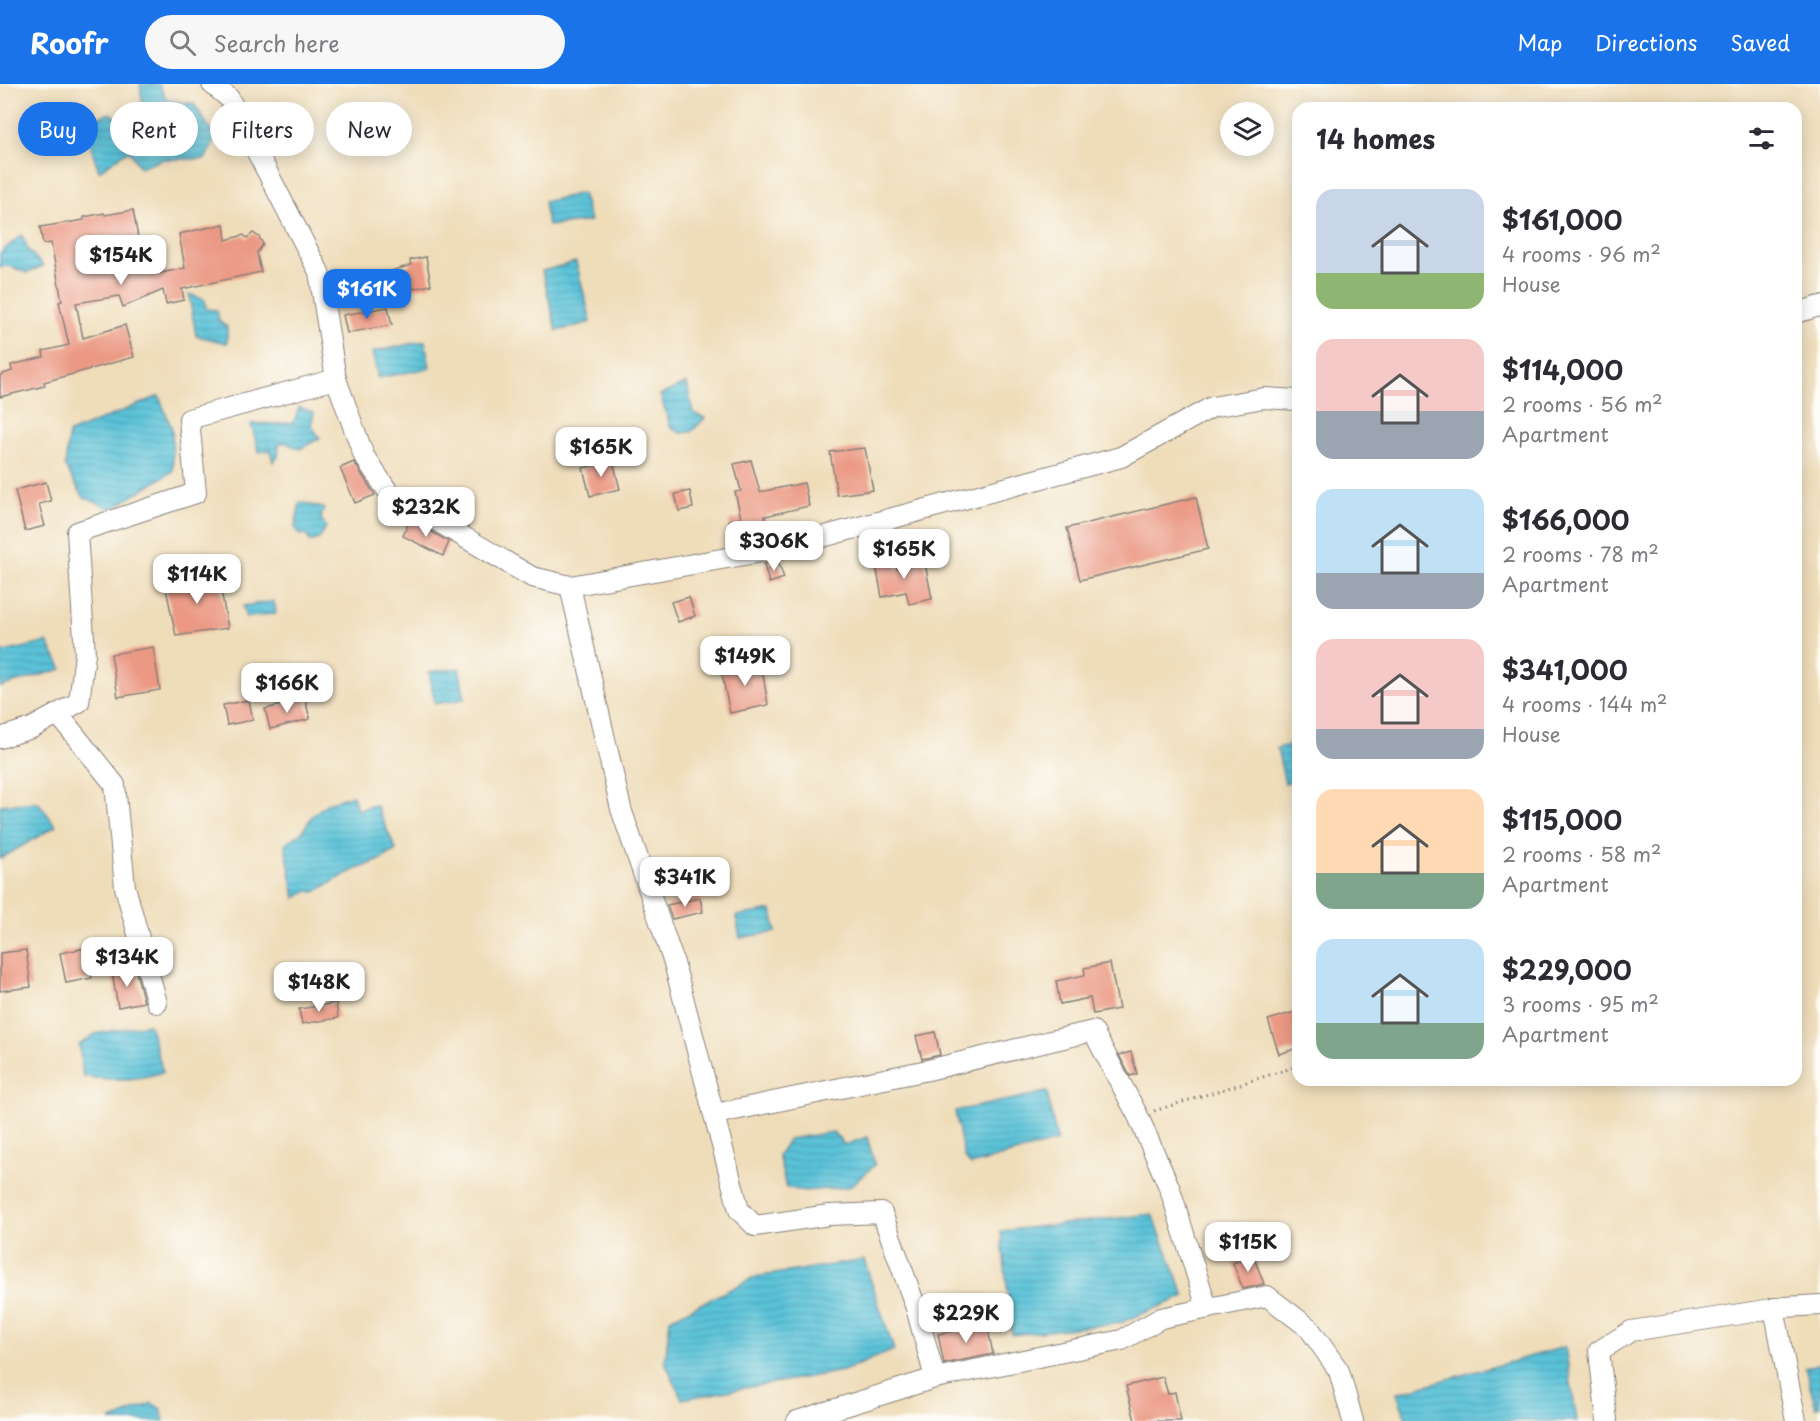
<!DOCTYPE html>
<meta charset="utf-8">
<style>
:root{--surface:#fff;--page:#f7f7f7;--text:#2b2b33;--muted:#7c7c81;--accent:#1a73e8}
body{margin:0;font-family:"Playpen Sans",sans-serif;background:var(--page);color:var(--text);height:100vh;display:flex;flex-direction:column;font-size:22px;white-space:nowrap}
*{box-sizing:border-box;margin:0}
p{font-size:20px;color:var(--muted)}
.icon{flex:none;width:33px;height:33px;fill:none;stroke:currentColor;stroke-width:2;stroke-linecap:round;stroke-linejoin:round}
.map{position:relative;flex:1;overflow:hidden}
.details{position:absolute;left:1292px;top:18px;width:510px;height:984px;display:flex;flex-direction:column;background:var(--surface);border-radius:18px;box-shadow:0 3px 15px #0003}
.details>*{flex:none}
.banner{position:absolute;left:18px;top:18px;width:570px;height:54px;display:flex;gap:12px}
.controls{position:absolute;left:1220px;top:18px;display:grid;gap:12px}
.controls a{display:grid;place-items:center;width:54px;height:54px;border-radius:50%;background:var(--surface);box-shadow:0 3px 15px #0003;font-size:30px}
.price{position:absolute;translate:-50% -51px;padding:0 14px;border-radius:12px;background:#fff;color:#222;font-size:20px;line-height:39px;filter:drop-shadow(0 2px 3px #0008)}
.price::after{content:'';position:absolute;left:50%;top:36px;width:18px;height:14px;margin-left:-9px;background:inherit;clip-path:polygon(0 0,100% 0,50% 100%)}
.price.current{background:var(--accent);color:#fff}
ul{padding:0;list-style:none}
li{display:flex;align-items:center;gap:18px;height:150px;padding:0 24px}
li span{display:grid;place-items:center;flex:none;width:168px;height:120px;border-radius:18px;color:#555}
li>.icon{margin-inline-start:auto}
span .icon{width:72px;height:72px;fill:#fffc;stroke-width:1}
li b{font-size:26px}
h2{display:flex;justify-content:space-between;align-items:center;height:72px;padding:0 24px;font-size:26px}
.pill{padding:0 21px;border-radius:27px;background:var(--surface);box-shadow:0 3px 15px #0003;font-size:21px;line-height:54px}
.pill.current{background:var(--accent);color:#fff}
header{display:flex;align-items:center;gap:36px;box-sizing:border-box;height:84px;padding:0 30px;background:var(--accent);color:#fff}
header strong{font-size:28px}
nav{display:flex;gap:33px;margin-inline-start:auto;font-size:21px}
.search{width:420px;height:54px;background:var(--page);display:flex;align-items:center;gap:15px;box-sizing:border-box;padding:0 21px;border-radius:33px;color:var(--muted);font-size:22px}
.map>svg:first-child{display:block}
.water{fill:url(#water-rules);stroke:#3e728a;stroke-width:1.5}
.building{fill:#eb9984}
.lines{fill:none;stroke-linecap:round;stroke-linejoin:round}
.street-casing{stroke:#88807a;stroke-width:22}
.path{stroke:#88807a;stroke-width:3;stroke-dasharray:1.5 4.5;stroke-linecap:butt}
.street{stroke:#fff;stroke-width:20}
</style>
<header>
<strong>Roofr</strong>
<div class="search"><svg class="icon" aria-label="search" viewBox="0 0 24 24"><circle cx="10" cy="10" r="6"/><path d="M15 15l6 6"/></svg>Search here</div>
<nav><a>Map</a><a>Directions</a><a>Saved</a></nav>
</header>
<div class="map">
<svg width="1820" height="1337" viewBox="0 0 1820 1337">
<defs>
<pattern id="water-rules" width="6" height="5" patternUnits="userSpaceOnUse" patternTransform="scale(1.5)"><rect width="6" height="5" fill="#5ac2d8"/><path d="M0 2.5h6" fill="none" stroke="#4ea6ba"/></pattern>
</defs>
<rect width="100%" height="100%" fill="#fdfcf7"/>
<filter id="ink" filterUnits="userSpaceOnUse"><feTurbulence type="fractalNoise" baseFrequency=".0167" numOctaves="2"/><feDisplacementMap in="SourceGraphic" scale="12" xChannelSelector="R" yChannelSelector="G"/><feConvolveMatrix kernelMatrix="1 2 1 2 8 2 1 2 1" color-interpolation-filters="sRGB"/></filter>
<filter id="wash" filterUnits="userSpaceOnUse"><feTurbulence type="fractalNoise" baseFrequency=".008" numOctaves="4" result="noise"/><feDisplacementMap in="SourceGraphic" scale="24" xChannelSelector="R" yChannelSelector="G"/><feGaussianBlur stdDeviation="1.35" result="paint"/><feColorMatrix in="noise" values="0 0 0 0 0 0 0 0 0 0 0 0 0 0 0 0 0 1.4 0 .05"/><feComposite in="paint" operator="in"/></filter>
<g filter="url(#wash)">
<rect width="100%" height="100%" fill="#efddba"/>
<!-- water -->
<g class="water">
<path d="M140,0h19l8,16 27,4 22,34 -11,21h-42l-23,9 -11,-18 -30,21 -16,-48 27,-10 15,9 19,-7z"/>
<path d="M582,109l8,28 -42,5 -4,-24z"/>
<path d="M22,151l6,15 15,16 -16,7 -18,-7 -9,1v-14z"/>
<path d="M576,178l15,60 -34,9 -15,-60z"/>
<path d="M189,210l16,6 1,9 11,1 2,11 8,6v16l-31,-7z"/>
<path d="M425,257l5,27 -52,10 -6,-26z"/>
<path d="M687,299l6,30 12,5 -14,14 -10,1 -10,-5 -11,-33z"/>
<path d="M159,312l13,33 1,42 -61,38 -29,-12 -18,-31 4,-33z"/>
<path d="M299,323l15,6 -3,12 9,13 -20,11 -16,-7 -5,2 -1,13 -5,5 -3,-12 -11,2 -8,-28c15,-2 28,2 43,-2z"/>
<path d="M300,418l24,6 -3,10 5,9 -7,12 -9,3 -4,-8 -6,1 -5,-8z"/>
<path d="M274,517l2,12 -30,5 -3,-12z"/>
<path d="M47,558l15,27 -62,18v-34z"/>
<path d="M459,584l6,31 -30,5 -6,-32z"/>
<path d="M1297,659v37l-12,3 -8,-35z"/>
<path d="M353,711l4,15 19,-5 20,45 -16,10 -30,12 -35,20 -7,-1 -13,7 -10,-54 17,-12 11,-17 15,-12z"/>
<path d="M38,718l18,24 -56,33v-54z"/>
<path d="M772,826l4,22 -36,6 -4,-22z"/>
<path d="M149,940l14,48c-27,9 -52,9 -80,4l-4,-31 16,-11z"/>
<path d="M1047,1008l10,49 -86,24 -7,-8 -9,-46z"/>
<path d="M833,1048l12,13 22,-8 8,28 -26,22 -46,4 -17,-4 -8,-32 11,-16z"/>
<path d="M1152,1130l33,82 -65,27 -108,12 -11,-104z"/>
<path d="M864,1176l30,90 -51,21 -161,28 -17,-37 5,-43 85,-42z"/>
<path d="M1565,1263l12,74h-170l-10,-28z"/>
<path d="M1820,1279v43l-4,1 -11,-39z"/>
<path d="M152,1319l9,6 3,12h-54z"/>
</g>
<g id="blocks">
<!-- building -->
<g class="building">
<path d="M133,126l8,44 11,1 4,19 29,-6 -6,-34 45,-10 2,16 18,-5 3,3 6,-5 6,4 4,7 -6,9 4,19 -79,17 2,11 -18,4 -3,-14 -40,17 -4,-11 -43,7 7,35 42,-13 9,32 -90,25 1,4 -45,11v-22l12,-4 -1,-6 33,-8 -1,-6 26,-6 -10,-43 3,-1 -11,-58 -8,1 -3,-17 44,-7v-3l20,-4 1,2z"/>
<path d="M426,173l5,28 -24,5 -23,8 -6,-23 33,-10 -1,-5z"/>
<path d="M388,223l4,18 -45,8 -4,-18z"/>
<path d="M865,364l8,42 -36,5 -7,-43z"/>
<path d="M751,376l9,32 44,-9 5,23 -44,10 3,22 -35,7 -4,-25 12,-2 -6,-26 6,-1 -7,-27z"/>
<path d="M613,377l7,28 -30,7 -7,-28z"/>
<path d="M354,378l21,33 -20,8 -15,-35z"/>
<path d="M46,398l5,19 -12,3 6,22 -20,5 -10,-41z"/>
<path d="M690,407l3,17 -14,3 -4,-17z"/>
<path d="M1196,413l12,52 -128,31 -13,-52z"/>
<path d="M410,435l39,23 -6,14 -40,-20z"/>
<path d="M895,472l2,13 28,-6 7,36 -23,5 -3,-12 -24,5 -7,-37z"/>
<path d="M778,477l6,17 -15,5 -5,-19z"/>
<path d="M218,490l10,54 -52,8 -11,-52z"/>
<path d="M689,513l6,19 -17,6 -7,-20z"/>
<path d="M153,563l7,43 -42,7 -7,-43z"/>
<path d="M761,578l7,43 -38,8 -9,-43z"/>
<path d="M305,615l5,20 -40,10 -5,-20z"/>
<path d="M249,616l4,20 -26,5 -4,-20z"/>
<path d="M700,814l3,14 -31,7 -5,-14z"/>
<path d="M86,864l6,30 -26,5 -6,-30z"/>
<path d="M26,866l5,37 -31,4v-38z"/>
<path d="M1110,879l9,46 -26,5 -3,-16 -30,6 -4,-23 29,-6 -1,-7z"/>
<path d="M135,884l9,34 -26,5 -6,-34z"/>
<path d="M336,919l2,15 -36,6 -3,-15z"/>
<path d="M1298,927v37l-19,6 -11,-34z"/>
<path d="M935,948l5,23 -18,4 -6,-23z"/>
<path d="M1131,968l6,22 -7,2 -11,-21z"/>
<path d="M1253,1171l11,29 -21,5 -10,-26z"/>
<path d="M987,1240l6,30 -49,10 -6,-30z"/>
<path d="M1163,1293l5,17 7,-2 6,29h-46l-9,-35z"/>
</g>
</g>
</g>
<g filter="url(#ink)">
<use href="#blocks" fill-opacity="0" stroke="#88807a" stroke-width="1.5"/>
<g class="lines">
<defs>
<g id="street">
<path d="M212,0l17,14 90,174 17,107 28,77 25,37 143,84 38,9"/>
<path d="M1796,229l24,-7"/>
<path d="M58,630l57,71 10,102 32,116"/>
<path d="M0,654l32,-10 47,-26 6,-48 -8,-122 119,-39 -7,-74 147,-40"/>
<path d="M715,1030l213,-44 165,-39 45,85 32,73 37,119"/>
<path d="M1774,1224l22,113"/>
<path d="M935,1294l-19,-70 -34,-95 -53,2 -74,11 -16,-16 -65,-247 -53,-154 -51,-223 207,-37 344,-92 91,-50 52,-9 34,2"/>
<path d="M797,1337l138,-43 187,-38 39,-22 106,-22 42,32 30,43 14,50"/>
<path d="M1607,1337l-8,-70 32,-20 154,-24 35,-2"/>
</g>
</defs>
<!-- street casing -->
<use href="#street" class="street-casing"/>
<!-- path -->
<path class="path" d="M1154,1027l144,-45"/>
<!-- street -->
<use href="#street" class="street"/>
</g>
</g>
</svg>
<div class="controls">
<a><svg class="icon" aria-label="layers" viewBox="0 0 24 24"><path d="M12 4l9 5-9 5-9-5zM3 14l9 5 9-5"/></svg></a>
</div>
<b class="price" style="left:121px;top:202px">$154K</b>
<b class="price current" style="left:367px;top:236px">$161K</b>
<b class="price" style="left:601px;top:394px">$165K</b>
<b class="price" style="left:426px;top:454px">$232K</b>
<b class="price" style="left:774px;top:488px">$306K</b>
<b class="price" style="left:904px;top:496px">$165K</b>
<b class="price" style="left:197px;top:521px">$114K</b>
<b class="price" style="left:745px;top:603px">$149K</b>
<b class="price" style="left:287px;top:630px">$166K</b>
<b class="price" style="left:685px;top:824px">$341K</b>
<b class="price" style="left:127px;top:904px">$134K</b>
<b class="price" style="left:319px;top:929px">$148K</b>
<b class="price" style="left:1248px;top:1189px">$115K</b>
<b class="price" style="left:966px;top:1260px">$229K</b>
<div class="banner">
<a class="pill current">Buy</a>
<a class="pill">Rent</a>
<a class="pill">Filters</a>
<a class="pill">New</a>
</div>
<section class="details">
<h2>14 homes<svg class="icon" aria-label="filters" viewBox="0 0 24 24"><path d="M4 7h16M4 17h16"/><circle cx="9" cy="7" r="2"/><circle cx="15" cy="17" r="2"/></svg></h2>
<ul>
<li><span style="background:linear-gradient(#c9d6e8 70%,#8fb573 0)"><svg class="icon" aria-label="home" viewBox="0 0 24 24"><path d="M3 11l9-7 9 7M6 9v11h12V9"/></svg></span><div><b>$161,000</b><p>4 rooms · 96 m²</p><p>House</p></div></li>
<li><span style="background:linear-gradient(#f6c9c9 60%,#9aa5b1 0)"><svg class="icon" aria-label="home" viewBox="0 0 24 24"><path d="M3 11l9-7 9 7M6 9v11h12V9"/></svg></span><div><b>$114,000</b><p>2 rooms · 56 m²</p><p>Apartment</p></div></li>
<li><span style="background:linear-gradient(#bfe0f5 70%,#9aa5b1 0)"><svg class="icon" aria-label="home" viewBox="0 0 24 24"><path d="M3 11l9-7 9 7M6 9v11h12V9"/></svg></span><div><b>$166,000</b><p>2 rooms · 78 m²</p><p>Apartment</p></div></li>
<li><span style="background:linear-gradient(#f6c9c9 75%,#9aa5b1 0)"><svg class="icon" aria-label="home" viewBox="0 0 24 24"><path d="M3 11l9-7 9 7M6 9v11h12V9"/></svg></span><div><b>$341,000</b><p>4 rooms · 144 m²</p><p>House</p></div></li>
<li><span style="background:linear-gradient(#ffd9b3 70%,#7fa58c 0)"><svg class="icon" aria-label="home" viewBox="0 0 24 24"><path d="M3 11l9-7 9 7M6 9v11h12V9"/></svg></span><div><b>$115,000</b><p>2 rooms · 58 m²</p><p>Apartment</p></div></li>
<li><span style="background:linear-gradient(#bfe0f5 70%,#7fa58c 0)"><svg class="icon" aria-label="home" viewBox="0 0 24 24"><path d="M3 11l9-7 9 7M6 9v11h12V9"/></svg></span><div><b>$229,000</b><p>3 rooms · 95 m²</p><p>Apartment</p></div></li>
</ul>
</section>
</div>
